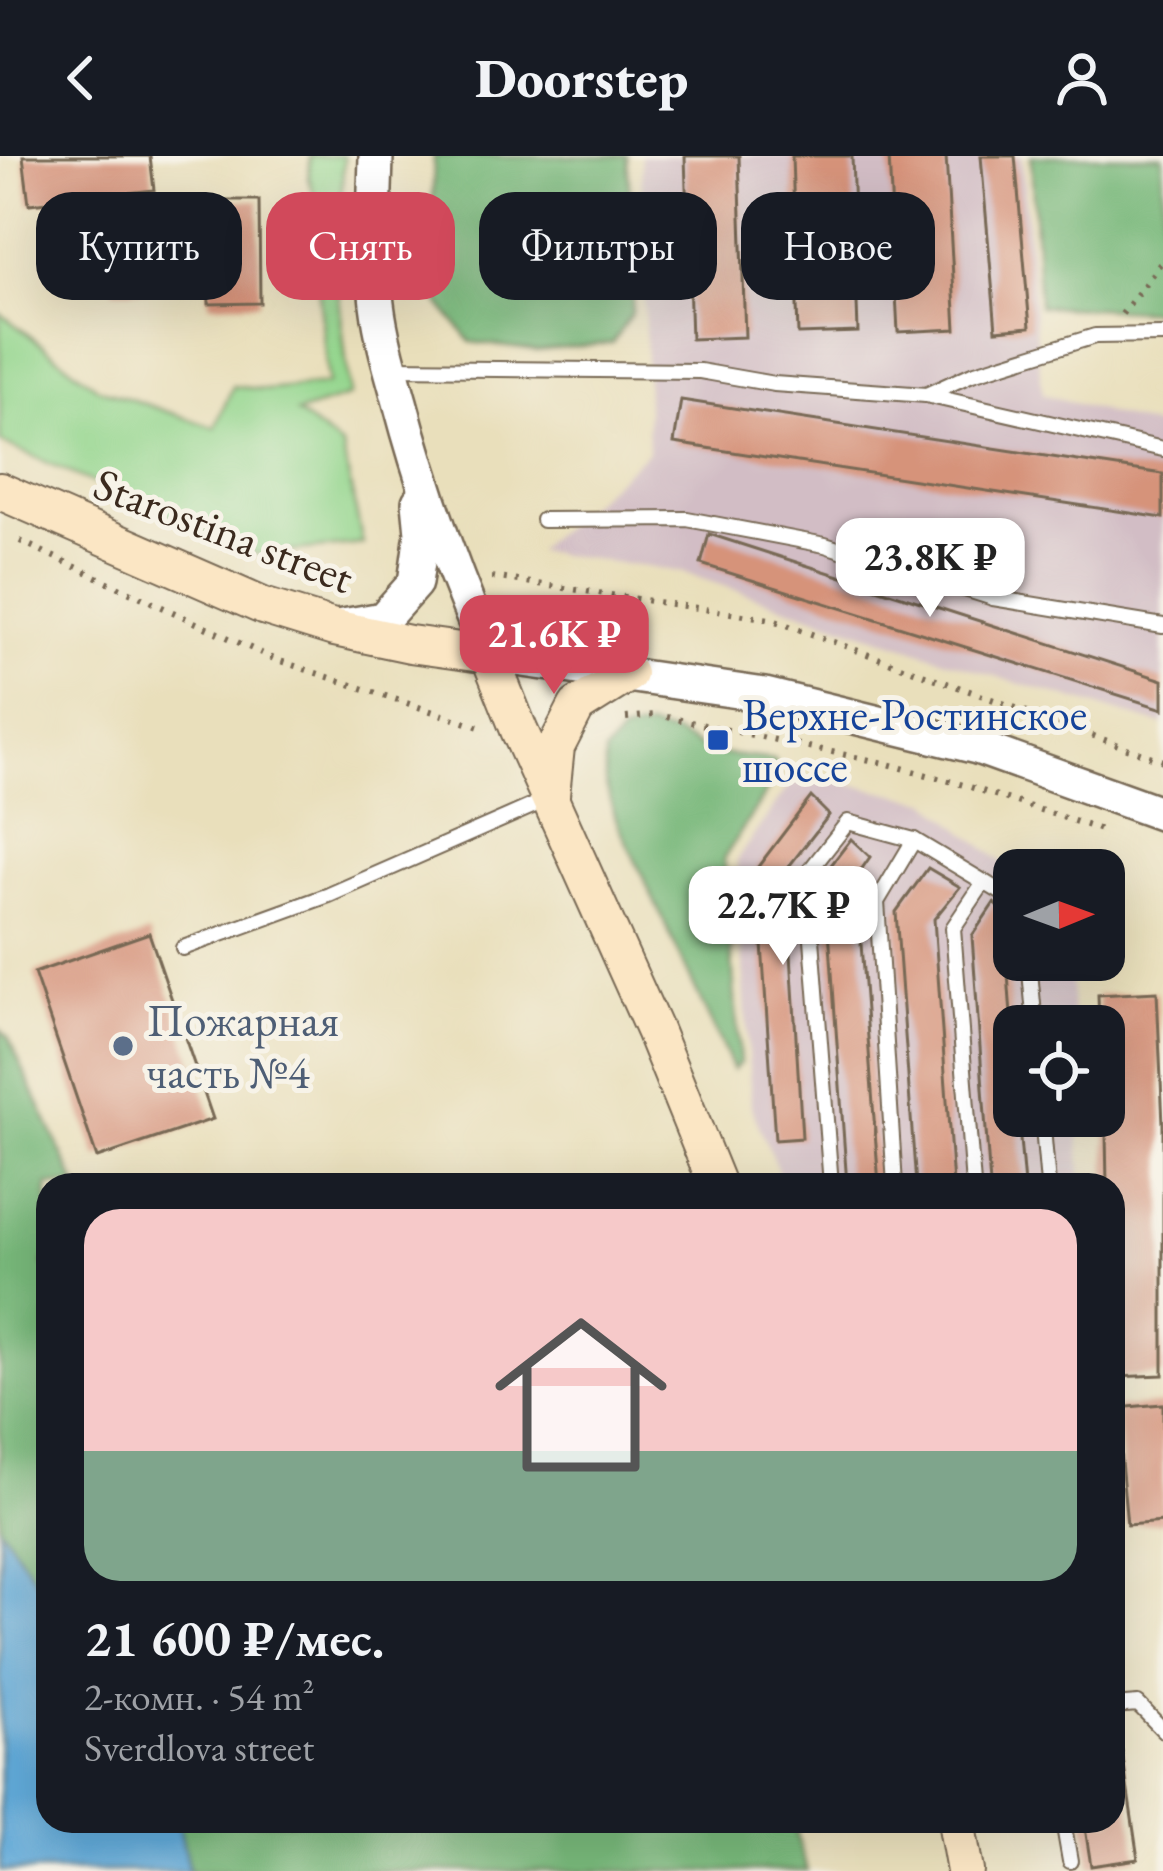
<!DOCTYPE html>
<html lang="ru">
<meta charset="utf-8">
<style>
:root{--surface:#171b24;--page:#242831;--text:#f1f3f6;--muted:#9ea1a6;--line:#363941;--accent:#d1495b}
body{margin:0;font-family:"EB Garamond",serif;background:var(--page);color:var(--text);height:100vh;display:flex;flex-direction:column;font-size:45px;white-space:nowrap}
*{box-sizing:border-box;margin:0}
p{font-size:39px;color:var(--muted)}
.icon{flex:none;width:66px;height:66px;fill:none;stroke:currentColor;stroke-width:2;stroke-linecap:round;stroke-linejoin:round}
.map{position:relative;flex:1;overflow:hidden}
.details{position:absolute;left:36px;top:1017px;width:1089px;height:660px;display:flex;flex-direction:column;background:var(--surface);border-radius:36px;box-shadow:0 12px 48px #0002}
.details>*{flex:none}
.hud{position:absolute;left:36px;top:36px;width:1092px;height:108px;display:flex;gap:24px}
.needle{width:78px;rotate:89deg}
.tools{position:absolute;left:993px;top:693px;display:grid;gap:24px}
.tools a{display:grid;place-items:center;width:132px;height:132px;border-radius:24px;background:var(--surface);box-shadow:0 12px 48px #0002;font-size:60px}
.price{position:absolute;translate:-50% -102px;padding:0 27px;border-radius:24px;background:#fff;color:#222;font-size:39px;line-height:78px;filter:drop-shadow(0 3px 6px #0008)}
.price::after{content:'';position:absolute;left:50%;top:72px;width:36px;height:27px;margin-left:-18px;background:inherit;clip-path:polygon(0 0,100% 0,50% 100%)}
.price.selected{background:var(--accent);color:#fff}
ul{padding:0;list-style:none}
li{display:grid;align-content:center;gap:24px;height:636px;padding:0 48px}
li+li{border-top:3px solid var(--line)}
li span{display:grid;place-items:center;height:372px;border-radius:36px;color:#555}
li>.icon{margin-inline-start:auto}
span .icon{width:216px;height:216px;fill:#fffc;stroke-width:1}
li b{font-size:51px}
.chip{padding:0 42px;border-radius:36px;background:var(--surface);box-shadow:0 12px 48px #0002;font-size:42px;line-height:108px}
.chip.selected{background:var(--accent);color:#fff}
header{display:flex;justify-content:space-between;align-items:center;height:156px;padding:0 48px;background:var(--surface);font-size:54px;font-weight:800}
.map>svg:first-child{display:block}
.industrial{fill:#d2bdc5}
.green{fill:#94d68e;stroke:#688056;stroke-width:3}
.forest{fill:#77b779;stroke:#59704c;stroke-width:3}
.water{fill:#60a9d8;stroke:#4e6a7b;stroke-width:3}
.building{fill:#d6937a}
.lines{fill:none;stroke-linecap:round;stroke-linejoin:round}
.service-casing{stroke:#786955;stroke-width:18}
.tertiary-casing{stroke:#786955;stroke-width:38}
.secondary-casing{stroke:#786955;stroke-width:40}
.path{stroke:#786955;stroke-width:6;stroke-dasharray:3 9;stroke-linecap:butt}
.service{stroke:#fff;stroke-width:14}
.tertiary{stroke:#fff;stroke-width:33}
.secondary{stroke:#fbe6c4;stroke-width:36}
.transit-dot{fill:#1a4fb4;stroke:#f7f3e8;stroke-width:4.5}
.service-dot{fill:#5c6f8a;stroke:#f7f3e8;stroke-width:4.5}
.labels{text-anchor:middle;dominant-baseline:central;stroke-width:10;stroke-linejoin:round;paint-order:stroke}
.street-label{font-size:45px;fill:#3b2a1e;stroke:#f7f3e8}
.transit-label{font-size:45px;fill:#164399;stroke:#f7f3e8;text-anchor:start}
.service-label{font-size:45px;fill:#4e5e75;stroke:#f7f3e8;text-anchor:start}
</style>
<header><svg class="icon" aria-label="back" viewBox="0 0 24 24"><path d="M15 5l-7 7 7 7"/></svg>Doorstep<svg class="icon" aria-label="person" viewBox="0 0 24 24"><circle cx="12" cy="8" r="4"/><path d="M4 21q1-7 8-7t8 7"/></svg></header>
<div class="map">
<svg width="1163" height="1715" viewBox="0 0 1163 1715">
<rect width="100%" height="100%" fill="#f7f3e8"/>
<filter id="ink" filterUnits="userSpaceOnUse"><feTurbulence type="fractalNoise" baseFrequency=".00833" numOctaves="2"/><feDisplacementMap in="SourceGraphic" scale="24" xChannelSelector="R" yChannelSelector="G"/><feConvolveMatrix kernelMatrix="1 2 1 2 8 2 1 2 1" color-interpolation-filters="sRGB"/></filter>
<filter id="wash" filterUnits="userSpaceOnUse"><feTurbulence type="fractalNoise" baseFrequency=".004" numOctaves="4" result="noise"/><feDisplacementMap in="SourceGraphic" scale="48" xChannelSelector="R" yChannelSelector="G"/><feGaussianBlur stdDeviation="2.7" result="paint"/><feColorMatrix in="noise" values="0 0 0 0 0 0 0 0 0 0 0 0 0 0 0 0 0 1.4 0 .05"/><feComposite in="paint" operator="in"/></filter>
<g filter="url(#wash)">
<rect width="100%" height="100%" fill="#e9dfbb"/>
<!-- industrial -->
<g class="industrial">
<path d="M641,0h381l13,172 8,66 120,35v296l-156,-45 -326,-108 -146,-21 113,-99z"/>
<path d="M835,625l93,20 86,71v88h56l3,66h-59v90h64l4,69h-298l-33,-78 -14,-248 53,-75z"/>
</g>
<!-- green -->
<g class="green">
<path d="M310,0h34l-4,56 -19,4 -12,-38z"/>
<path d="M316,105l19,2 15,133 -53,17 45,34 21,97 -104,11 -259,-113v-129l98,75 117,40 18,-42 34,4 61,-6z"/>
</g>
<!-- forest -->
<g class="forest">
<path d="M434,0h193l8,109 -3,48 -20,30 -76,8 -65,-9 -36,-44 -3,-77z"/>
<path d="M1031,0h132v155l-124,-5z"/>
<path d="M648,572l28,7 36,18 62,7 5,12 -55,86 16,205 -7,7 -117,-251 -11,-37v-29l17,-20z"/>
<path d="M0,873l8,8 69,148h-29v72l-5,6 5,7v328l-48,-71z"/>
<path d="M178,1665h615l14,50h-618z"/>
</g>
<!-- water -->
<path class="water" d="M0,1371l48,71v223h130l11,50h-189z"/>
<g id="blocks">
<!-- building -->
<g class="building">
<path d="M23,0h127l4,34 -125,14z"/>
<path d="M685,0h54l6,181 -54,2z"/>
<path d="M792,0h60l6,176 -60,2z"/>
<path d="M889,0h57l10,173 -58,3z"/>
<path d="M981,0h34l15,171 -34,3z"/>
<path d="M211,44h48l1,103 -51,1 -1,-29 -59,1 1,14h-37v-69l41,-1v20h58z"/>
<path d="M681,244l482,74v44l-489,-75z"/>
<path d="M709,378l454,146v29l-462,-145z"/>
<path d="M811,641l18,18 -43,55 16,268 -27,2 -18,-272z"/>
<path d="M851,683l19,18 -14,20 23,308h-32l-22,-312z"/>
<path d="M928,712l32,19 -26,32 19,266h-37l-20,-273z"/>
<path d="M994,747l20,16v15l-8,12 8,111v59h4l6,69h-34l-18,-249z"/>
<path d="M149,777l64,186 -116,39 -63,-185z"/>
<path d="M1157,836l6,132v251l-48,2 -2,-192h-6l-3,-159h-5l-1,-31z"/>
<path d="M1163,1248v118l-36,3 -11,-117z"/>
<path d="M1122,1595l16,108 -47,7 -7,-45h29v-69z"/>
</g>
</g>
</g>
<g filter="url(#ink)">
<use href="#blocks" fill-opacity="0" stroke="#786955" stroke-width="3"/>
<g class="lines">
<defs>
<g id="service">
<path d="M391,212l309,3 74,13 152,11 237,54"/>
<path d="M926,239l46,-21 123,-38 68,-1"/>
<path d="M543,364l144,-1 138,26 168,53 170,28"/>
<path d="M183,792l146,-53 217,-95"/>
<path d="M1029,804l6,66"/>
<path d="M1042,960l6,69"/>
<path d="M831,1029l-24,-311 41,-52 66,18 100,60"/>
<path d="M895,1029l-18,-283 37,-62"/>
<path d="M973,1029l-20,-257 31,-46"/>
<path d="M1113,1550l25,-2 25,26"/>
<path d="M1063,1665l7,40"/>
</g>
<g id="tertiary">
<path d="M376,0c-1,49 -5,99 1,148 4,33 14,66 23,98 23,87 53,170 89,253l276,40 212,52 186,67"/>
<path d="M337,471l46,-8 32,-36 7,-50 -3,-31"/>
</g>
<g id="secondary">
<path d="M0,335l263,115 71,22 76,16 79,11 30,75 135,300 63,155"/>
<path d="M551,639l5,-48 21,-41 51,-32"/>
<path d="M956,1665l9,50"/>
</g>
</defs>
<!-- service casing -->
<use href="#service" class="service-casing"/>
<!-- tertiary casing -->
<use href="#tertiary" class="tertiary-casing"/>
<!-- secondary casing -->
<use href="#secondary" class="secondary-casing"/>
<!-- path -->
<g class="path">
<path d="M1122,158l41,-54"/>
<path d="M20,385l254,118 211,70"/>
<path d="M492,421l278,42 393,142"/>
<path d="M667,561l217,46 83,23 134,44"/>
<path d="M626,562l28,-3"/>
</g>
<!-- service -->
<use href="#service" class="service"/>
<!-- tertiary -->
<use href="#tertiary" class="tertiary"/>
<!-- secondary -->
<use href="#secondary" class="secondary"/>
</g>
</g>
<!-- markers -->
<rect class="transit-dot" x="706" y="572" width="24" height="24" rx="6"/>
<circle class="service-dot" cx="123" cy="890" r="12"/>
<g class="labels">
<!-- street labels -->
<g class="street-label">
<text transform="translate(224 374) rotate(21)">Starostina street</text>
</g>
<!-- transit labels -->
<g class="transit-label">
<text x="742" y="558">Верхне-Ростинское<tspan x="742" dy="52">шоссе</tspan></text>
</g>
<!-- service labels -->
<g class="service-label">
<text x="147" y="864">Пожарная<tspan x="147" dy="52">часть №4</tspan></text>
</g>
</g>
</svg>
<div class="tools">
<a><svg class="needle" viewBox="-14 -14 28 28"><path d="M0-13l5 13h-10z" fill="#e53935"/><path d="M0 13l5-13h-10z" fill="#9ea1a6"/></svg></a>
<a><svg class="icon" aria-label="locate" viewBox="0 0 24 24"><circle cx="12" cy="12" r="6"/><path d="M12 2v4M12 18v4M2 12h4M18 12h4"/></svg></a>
</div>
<b class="price" style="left:930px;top:464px">23.8K ₽</b>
<b class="price selected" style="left:554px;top:541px">21.6K ₽</b>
<b class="price" style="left:783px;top:812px">22.7K ₽</b>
<div class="hud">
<a class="chip">Купить</a>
<a class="chip selected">Снять</a>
<a class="chip">Фильтры</a>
<a class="chip">Новое</a>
</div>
<section class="details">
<ul>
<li><span style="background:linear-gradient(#f6c9c9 65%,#7fa58c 0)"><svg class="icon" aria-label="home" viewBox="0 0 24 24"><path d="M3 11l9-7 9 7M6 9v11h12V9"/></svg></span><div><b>21 600 ₽/мес.</b><p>2-комн. · 54 m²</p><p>Sverdlova street</p></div></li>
</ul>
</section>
</div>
